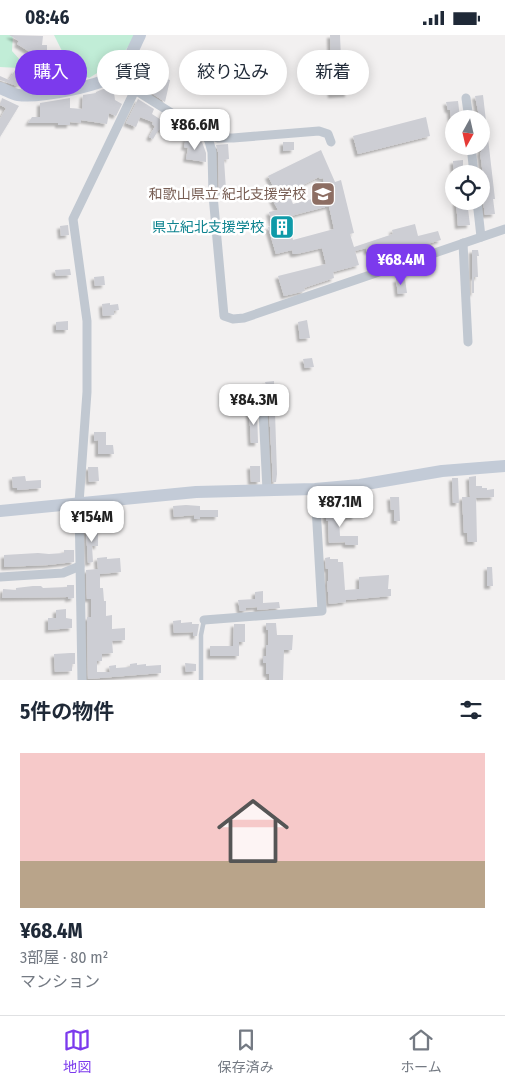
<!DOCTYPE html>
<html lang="ja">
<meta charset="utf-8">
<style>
:root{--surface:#fff;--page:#f6f6f7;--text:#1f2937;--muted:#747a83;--line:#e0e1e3;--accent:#7c3aed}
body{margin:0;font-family:"Fira Sans Condensed","Noto Sans JP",sans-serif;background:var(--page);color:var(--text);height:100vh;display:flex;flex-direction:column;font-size:19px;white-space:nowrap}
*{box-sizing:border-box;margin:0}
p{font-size:16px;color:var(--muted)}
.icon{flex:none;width:28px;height:28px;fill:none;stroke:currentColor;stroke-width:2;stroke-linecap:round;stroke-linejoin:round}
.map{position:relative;height:645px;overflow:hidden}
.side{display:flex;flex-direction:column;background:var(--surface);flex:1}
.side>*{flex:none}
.top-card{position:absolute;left:15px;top:15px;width:475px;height:45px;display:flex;gap:10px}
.needle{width:32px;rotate:188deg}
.buttons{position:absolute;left:445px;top:75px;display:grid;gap:10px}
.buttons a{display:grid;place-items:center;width:45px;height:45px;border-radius:50%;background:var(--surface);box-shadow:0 2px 12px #0003;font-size:25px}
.price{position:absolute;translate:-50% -42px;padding:0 11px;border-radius:10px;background:#fff;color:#222;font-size:16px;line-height:32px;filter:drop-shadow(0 1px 2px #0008)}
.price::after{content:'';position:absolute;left:50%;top:30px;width:15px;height:11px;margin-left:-8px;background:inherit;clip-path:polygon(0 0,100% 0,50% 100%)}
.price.active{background:var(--accent);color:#fff}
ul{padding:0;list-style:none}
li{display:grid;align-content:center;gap:10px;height:265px;padding:0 20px}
li span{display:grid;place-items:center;height:155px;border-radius:0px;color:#555}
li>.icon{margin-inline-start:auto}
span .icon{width:90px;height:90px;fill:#fffc;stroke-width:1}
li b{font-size:21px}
h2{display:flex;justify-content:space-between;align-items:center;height:60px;padding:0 20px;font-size:21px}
.pill{padding:0 18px;border-radius:22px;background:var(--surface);box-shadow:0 2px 12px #0003;font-size:18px;line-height:45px}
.pill.active{background:var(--accent);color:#fff}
.status{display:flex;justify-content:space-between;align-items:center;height:35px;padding:0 25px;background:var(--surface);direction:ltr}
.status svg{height:14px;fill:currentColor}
.tab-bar{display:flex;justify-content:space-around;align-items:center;height:70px;border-top:1px solid var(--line);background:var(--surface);font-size:14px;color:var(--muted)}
.tab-bar a{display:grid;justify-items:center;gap:2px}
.tab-bar .active{color:var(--accent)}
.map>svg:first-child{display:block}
.green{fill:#c1edd7}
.building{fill:#cdced4;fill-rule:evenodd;filter:url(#shadow)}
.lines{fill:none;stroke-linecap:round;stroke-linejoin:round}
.lane{stroke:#c1c8d1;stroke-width:4.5}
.street{stroke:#c1c8d1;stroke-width:9}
.secondary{stroke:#c3cbd7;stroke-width:12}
.labels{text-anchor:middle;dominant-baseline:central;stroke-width:5;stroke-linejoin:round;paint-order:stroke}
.education-label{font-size:14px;fill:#785e54;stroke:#fff;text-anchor:end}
.culture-label{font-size:14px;fill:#0d838f;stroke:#fff;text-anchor:end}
</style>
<div class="status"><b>08:46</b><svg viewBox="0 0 49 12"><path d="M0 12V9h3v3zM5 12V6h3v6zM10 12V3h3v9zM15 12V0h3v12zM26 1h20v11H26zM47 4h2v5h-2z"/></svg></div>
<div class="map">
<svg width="505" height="645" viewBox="0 0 505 645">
<defs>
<filter id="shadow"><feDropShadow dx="-3" dy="3" stdDeviation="1" flood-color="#0004"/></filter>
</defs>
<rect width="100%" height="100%" fill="#f2f0f0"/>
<!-- green -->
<g class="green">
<path d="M0,0h13l-1,16 9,10 -2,7 -19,-1z"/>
<path d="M54,0h81c-10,21 -26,31 -46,43l-18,-9z"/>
</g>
<!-- building -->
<g class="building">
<path d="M9,0l34,1 -1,9h5v8h-5v6h-6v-7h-6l-13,-8 2,-3z"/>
<path d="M330,0h10l1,24 18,-1v17l-12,1 1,18 -17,1 -1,-8h2z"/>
<path d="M152,27l11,5 -5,10 12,3 -5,22 -26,-17 1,-3 -11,-7 4,-7 13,6z"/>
<path d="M15,35l14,8 1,-1 10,7 -2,3h-10l-7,-5 -4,4 -17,-6v-4l9,4z"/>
<path d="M113,50l2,15 7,4 -6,12 -7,-3 -2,11 -26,-4v3l-11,-1v3h-12v-2h-30l4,-6h8v-14l30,-5v10l12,1 1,-14 13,-2v-1z"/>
<path d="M483,60l12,104h-2l2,15 -10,1 -3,-20h2v-12l-4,-31h1v-36h-2l-4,-20z"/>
<path d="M2,63l17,8 -19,31v-18l6,-11 -6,-3z"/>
<path d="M138,64l16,10 -2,5 14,9 -4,7 -3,-1 -6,10 -4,-2 6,-11 -3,-2 1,-2 -13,-5 -4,10 -10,-4z"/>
<path d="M458,66l2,17 -9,1 -1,-9h-2l-2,-8z"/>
<path d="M426,82l4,19 -72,18 -5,-18z"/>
<path d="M186,103l16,4 4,11v9l-20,-3 2,-11 -4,-1z"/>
<path d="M283,107h11v8l-11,1z"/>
<path d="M228,109l1,15 -5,1 2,30 -7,2 -1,-40 -2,-7z"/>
<path d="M321,115l14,32 6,-2 13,53 -4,1 4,13 39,-13 -1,-4 23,-6 3,12 20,-5 3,9 -38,11 -1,-1 -18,4 -2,-7 -15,5 -1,-4 -11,3 4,14 -26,7 1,6 -30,10 1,3 -21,5 -6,-20 48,-12 -4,-16 -25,6h-4l-1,-4 -16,4 -8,-27 5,-1 -4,-14 9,-2 -10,-19 6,-3 -6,-12zM319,142l1,2 3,-1 4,17 -34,9 -5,-12zM329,171l5,23 -41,11 -6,-23z"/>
<path d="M463,125v14h-9l-1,-13z"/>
<path d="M456,166h11l3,24 -12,1z"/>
<path d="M68,190l1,10 -8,1 -1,-10z"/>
<path d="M472,215h6l1,6h-2l1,21h-4v16h-2z"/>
<path d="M70,234l1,6 -15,1 -1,-6z"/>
<path d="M104,241l1,9 -10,1 -1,-9z"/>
<path d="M396,244h9l2,14 -9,1z"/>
<path d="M110,268v2l8,-1 1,6 -5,1v4l-11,1 -1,-12z"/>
<path d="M307,285l3,18 -10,1 -2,-17z"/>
<path d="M68,286v9h-12v-8z"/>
<path d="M312,323l2,9 -9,1 -2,-9z"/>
<path d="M274,346l3,93 -1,8h-3l-5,-91 -3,-9z"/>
<path d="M249,375h8l1,33h-7z"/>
<path d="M94,397h12v13h7l1,9h-16v-14l-4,1z"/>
<path d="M250,431h10v16h-9z"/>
<path d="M88,432h10l1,14 -10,1z"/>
<path d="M25,441l1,5 15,-1v8l-24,2v-2h-4l-1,-11z"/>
<path d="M476,441v10h6v2h5v2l7,-1v8l-18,1 1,44h-9l-1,-9h-3l-2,-36h8l-1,-20z"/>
<path d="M452,443h6l1,25h-6z"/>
<path d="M390,462h9l1,24h-6v-11h-3z"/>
<path d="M186,470l14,1v4h18v7h-18v2h-6v-4l-20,2 -1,-11z"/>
<path d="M349,471l1,7 5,-1v5l-16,1 1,18h18v9h-10l-3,-1v-2l-16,1 -1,-22h-2v-8h18v-6z"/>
<path d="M86,495h12v16h-6l1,16 -5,1z"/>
<path d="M64,515h10v12l-26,3 -44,2v-12l34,-2 11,1 15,-1z"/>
<path d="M107,522v2l13,-1 1,14 -21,2v14h3l1,13h2v15l6,-1v14l13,-1v12l-13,1 1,12 -11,1v7h-5v11h13l-1,-6 7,-1v3l14,-1v-3l7,-1v2l9,-1v2l15,-1v8l-73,6 -1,-62h4v-18h-4l-1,-29 12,-1 -1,-11z"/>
<path d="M330,522v2h8v3h5l2,28 14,-1v-12l30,-2 -1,14h3v7l-45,4v2l-17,2 -2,-23h1v-12h-2l-1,-11z"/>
<path d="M487,532h5l1,19h-6z"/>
<path d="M67,550h7v13l-6,1v-2l-66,1 1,-9 13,1v-2l17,-2h8l2,2 24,-1z"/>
<path d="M263,556v12l16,-1 1,6 -23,2v-3l-11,1v3h-6l-2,-11 17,-1v-7z"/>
<path d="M66,574v9l6,1v9l-24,2v-12h8v-8z"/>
<path d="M181,585v3l11,-1v2h7l-2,12h-4v-4l-19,1 -1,-12z"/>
<path d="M266,588h10l1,12h16l-1,15h-8l-1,30h-14v-6h-3v-11h-3v-7h3v-11h2v-15h-2z"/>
<path d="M234,589h11v18h-6v14h-29v-10h23z"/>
<path d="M70,618h5v11h-3v7l-17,1 -1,-18z"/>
<path d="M185,628l11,1v7l-10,1z"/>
</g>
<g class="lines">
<!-- lane -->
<path class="lane" d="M201,645v-45l3,-15"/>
<!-- street -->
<g class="street">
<path d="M118,38l17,17 70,44 13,4h15l86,-7 9,3 3,8"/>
<path d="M466,63l3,21"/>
<path d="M205,99l4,7 3,11 1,43 11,121 9,3 11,-1 261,-89"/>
<path d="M471,111l3,28"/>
<path d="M477,166l4,36"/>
<path d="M463,208l5,99"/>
<path d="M262,356l5,99"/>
<path d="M0,542l63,-4 17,-7"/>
<path d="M204,585l118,-9 -7,-122"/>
<path d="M82,645l-3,-177 8,-111v-71l-14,-102 62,-129"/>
</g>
<!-- secondary -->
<g class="secondary">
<path d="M0,53c6,2 12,6 18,7 20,3 87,-9 101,-23 10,-10 15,-25 21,-37"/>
<path d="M0,476l196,-19 119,-3 45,-4 82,-14 63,-5"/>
</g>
</g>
<!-- icons -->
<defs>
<symbol id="school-square" viewBox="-11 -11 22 22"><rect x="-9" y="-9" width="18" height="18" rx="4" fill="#8d6e63" stroke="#fff"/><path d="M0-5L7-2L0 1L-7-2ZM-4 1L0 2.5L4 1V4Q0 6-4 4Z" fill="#fff"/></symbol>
<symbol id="building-square" viewBox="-11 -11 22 22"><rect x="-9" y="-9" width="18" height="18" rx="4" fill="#0f9aa8" stroke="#fff"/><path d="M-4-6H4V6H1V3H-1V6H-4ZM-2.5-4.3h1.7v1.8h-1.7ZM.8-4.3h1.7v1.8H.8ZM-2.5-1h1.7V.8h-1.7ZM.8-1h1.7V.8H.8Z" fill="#fff"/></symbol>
</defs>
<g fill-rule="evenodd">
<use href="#school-square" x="309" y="145" width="28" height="28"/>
<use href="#building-square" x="268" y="178" width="28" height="28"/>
</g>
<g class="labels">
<!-- education labels -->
<g class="education-label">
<text x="306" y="159">和歌山県立 紀北支援学校</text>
</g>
<!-- culture labels -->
<g class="culture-label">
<text x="264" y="192">県立紀北支援学校</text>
</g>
</g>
</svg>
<div class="buttons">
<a><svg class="needle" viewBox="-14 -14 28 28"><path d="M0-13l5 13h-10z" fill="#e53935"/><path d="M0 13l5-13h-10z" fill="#747a83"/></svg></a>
<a><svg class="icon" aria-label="locate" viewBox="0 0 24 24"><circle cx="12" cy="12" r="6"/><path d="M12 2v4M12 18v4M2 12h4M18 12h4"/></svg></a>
</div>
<b class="price" style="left:195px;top:116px">¥86.6M</b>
<b class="price active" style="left:401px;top:251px">¥68.4M</b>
<b class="price" style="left:254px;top:391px">¥84.3M</b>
<b class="price" style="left:340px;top:493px">¥87.1M</b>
<b class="price" style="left:92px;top:508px">¥154M</b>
<div class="top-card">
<a class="pill active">購入</a>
<a class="pill">賃貸</a>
<a class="pill">絞り込み</a>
<a class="pill">新着</a>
</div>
</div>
<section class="side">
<h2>5件の物件<svg class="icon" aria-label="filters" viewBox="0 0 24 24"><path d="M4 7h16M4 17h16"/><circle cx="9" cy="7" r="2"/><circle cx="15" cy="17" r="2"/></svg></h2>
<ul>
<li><span style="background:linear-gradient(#f6c9c9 70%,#b9a48a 0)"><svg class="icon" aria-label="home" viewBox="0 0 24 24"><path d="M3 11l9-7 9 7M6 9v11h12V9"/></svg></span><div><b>¥68.4M</b><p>3部屋 · 80 m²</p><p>マンション</p></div></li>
</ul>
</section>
<nav class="tab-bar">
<a class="active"><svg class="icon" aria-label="map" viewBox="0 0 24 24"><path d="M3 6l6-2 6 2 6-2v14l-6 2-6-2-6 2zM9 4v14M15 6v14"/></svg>地図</a>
<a><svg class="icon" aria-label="saved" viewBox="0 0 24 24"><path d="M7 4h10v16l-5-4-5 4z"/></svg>保存済み</a>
<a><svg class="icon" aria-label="home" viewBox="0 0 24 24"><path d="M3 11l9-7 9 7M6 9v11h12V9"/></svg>ホーム</a>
</nav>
